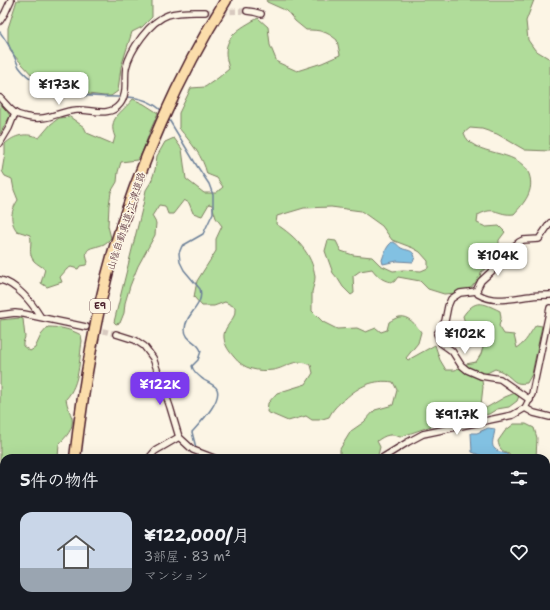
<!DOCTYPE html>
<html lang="ja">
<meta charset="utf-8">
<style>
:root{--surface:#171b24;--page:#20242c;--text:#f1f3f6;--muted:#9ea1a6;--line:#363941;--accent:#7c3aed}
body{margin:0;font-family:"Shantell Sans","Klee One",sans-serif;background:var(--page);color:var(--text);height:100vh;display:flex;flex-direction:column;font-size:15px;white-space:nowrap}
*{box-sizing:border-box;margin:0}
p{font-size:13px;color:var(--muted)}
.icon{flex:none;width:22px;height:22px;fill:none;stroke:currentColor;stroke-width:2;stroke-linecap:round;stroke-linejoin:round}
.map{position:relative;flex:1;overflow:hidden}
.details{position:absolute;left:0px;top:454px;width:550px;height:156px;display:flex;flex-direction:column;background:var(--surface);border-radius:12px 12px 0 0;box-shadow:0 4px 16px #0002}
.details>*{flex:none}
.price{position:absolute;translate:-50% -34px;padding:0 9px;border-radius:8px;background:#fff;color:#222;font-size:13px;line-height:26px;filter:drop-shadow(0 1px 2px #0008)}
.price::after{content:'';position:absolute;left:50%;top:24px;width:12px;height:9px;margin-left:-6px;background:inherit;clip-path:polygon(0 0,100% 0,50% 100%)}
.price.current{background:var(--accent);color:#fff}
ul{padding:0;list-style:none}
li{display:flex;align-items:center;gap:12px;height:100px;padding:0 20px}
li+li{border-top:1px solid var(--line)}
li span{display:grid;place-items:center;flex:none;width:112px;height:80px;border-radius:12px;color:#555}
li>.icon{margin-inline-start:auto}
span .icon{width:48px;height:48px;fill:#fffc;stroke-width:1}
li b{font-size:17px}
h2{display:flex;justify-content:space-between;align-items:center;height:48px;padding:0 20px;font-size:17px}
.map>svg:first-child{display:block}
.green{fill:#b0dc9a;stroke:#7d7e62}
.water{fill:#82c1e2;stroke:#6c8099}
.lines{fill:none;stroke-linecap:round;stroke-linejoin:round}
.stream{stroke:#6c8099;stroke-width:1.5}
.street-tunnel{stroke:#d8cac0;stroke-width:5.5;stroke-dasharray:5.5 3;stroke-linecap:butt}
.street-casing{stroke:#4a1f2b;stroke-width:8}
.highway-casing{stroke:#4a1f2b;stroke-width:13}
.street{stroke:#fcf5e5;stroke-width:5.5}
.highway{stroke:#fbddab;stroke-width:10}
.labels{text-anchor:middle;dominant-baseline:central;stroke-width:3;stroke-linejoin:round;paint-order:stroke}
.shield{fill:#fcf5e5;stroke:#7f5f63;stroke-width:1}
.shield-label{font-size:9px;font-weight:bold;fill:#4a1f2b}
.street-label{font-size:10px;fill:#4a1f2b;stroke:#fcf5e5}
</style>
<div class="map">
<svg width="550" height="610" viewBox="0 0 550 610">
<rect width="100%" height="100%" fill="#fcf5e5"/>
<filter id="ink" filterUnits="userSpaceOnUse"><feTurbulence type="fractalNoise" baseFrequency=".025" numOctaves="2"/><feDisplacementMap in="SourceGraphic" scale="8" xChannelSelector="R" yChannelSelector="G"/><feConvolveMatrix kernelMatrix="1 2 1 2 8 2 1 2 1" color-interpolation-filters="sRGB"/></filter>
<g filter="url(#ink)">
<!-- green -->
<g class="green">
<path d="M17,0h135v17l-10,10 -10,5 -11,35 -3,24 -7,5h-7l-39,-5 -32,-15 -22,-24 -3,-10v-14z"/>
<path d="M266,0h268l-8,21 2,19 7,10 15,9v92l-25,-1 -28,-16 -15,-5 -12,-1 -6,5c8,25 54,14 65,41 6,17 -5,29 -15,40 -17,2 -18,-9 -36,1l-1,8 9,4 13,-1 6,6 -6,8v15l-6,8 -12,9 -1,5 -10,12 -14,4 -12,1 -16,-5 -8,-8 -22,-4 -4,5c-10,0 -16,-5 -22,-13l-12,2 -7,5 1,17 -3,2 -8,-8 -5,-8 -5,-6 -8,-22 3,-11 8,1 5,10 12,4 19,2 8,8 13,6 10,-1 18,1 7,-3v-7l-8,-9 -7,-4 -21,-8 -10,-14 -21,-15 -30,-4 -27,1 -27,8 -1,8c19,12 37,30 39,53 0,5 -2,10 -3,15 0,6 0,13 0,19l11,11 14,7 20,-1 9,4 10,-4 5,4 6,-2 2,-8c3,-2 7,-4 10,-5 9,-2 17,8 22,15l-3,11 -12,15 2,2 27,-15 5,15 6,10h9l11,-6 10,-2 5,-8 2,-7 -2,-9 -15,-11 -3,-11c12,-17 19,-14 37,-5l1,7 -2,8 5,8 10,1 3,13c10,-6 12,-14 19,-23l6,1 -10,48 -5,9c-14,2 -12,-3 -23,-10 -2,-2 -6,-3 -9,-4l-10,5 -3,7 1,6 -2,18 5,3 19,-11 10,-4 4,3 -2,5 -8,6 -12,2 -8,5 -19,4 -33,6 -37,13c-9,-4 -15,-2 -23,4l3,6 -2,8 -4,3h-31l-3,-2v-7l11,-18 13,-9 11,-12 18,-5 4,-15 -4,-8c-19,-3 -34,4 -48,17 -7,5 -12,10 -16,18l-10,3h-7l-6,-4 -18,5 -21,-9 1,-9 9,-10 29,-9 7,-11 -2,-8c-17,-8 -24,3 -38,5 -15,2 -30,-1 -39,-13 -5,-6 -9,-11 -10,-19 -1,-9 6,-14 10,-22 1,-2 1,-6 1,-9l-10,-5 -11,4h-12l-8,-9 3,-16 19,-30v-12l6,-13 -6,-8 -4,-13 -3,-1 -7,12 -9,-3 -4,-10 -5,-3 -11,14h-5l-3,-8 -6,-1 -7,11 4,7 -1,12 -17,31 -8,20 -5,17 -1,10 -4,10 -4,1 -2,-2 29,-117 3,-15 5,-8 4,-12 2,-14 8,-14 9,-4 8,11 4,30 18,14h12l7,-6 -6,-9 -10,-4c-4,-18 -16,-31 -28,-46v-15l12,-25 14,-1 13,-9 11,-9c-1,-5 -3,-11 -3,-16 0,-19 18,-27 32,-35l10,9 2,18 7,17 20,9 25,-8 18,-8 -3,-15c-11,-9 -17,-10 -31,-10l-11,-9 -8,-10 -20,-9z"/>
<path d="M133,99l11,5 14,9 -8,18 -8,22 -5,7 -16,2 -3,10 -1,10 -6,10 -2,13 -1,21 3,12c-2,2 -5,5 -7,6 -10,5 -22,1 -16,18l-2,3 -6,1 -2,3 -7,-2 -4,2 -7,8 2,5 -15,5 -6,-4 4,-14c-4,-3 -8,-5 -11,-8 -7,-8 -1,-17 -4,-26l-13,-4c-8,-10 -6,-21 1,-31l-4,-10 -2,-11 -7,-3 -3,-5 3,-18v-9c9,-9 22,-12 34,-6l12,-14 8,-6 11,-1 14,10 3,6 26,11 2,-7c-8,-19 7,-24 18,-38z"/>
<path d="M0,103l5,5 5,8 -10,18z"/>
<path d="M20,318l3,1 2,18 -2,6v3l7,5 5,-3 6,-13 7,-8c12,0 22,2 33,8l1,6c-3,19 -2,43 -16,58 1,7 4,13 6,19 2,11 -6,19 -13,26l-1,14h-54v33h-4v-171z"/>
<path d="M514,424h12l8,4 3,10 -1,20h-26l-1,-5c-7,-1 -10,-5 -11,-12l7,-10z"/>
<path d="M546,481h4v129h-91l-2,-4h89z"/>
<rect x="92" y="606" width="69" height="4"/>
<path d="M241,606h173l3,4h-172z"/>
</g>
<!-- water -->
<g class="water">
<path d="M392,242c5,1 5,3 9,6 6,3 12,1 14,9l-2,5 -16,-1 -14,3 -1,-4c2,-6 4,-13 10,-18z"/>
<path d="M488,428l7,1c-2,15 -8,20 12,25l2,4h-22l-15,-6 -1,-19h6z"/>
</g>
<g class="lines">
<!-- stream -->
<g class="stream">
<path d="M0,14l5,-6"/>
<path d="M0,32c4,6 8,11 11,18 3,5 5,11 8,17 20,28 70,30 102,30"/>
<path d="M125,97c14,0 27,4 38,15"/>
<path d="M168,118l29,48 12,18 4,11v18l-10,21 -21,12 -3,7 1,9 4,8 16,19c5,16 -15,25 -15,40 0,12 13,12 16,22l-3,9 -6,6c1,6 7,10 12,14 3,2 11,5 13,9 5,12 -17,34 -25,43l4,16"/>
<path d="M200,457v1"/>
<path d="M407,606l1,4"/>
</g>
<!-- street-tunnel -->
<g class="street-tunnel">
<path d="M205,12l42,-1"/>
<path d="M86,327l30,7"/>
</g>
<defs>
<g id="street">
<path d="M247,11l7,1 7,2"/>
<path d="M0,21l5,-8 6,-13"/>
<path d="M0,98c5,5 10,12 15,15 3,2 8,3 12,4 21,5 31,-6 50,-7 15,-1 32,8 43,-6 8,-10 4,-24 6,-36 4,-18 24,-47 42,-53 12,-4 24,-3 37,-3"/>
<path d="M0,143l9,-15 6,-15"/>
<path d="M550,223l-11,16 -16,1 -4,2 -6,5 -6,10 -26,24 -4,8 1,5c17,10 35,4 53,2 6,-1 13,-1 19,-1"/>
<path d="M0,280c16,3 32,23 40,36"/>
<path d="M477,291l-17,2 -9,6 -3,7 -3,15 -8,13 4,9 11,8 9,14 6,5 14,6 19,3 30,21"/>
<path d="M0,315l15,-2 9,1 62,13"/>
<path d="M116,334l19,6 9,6 9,12 17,49 9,30 14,13 21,8"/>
<path d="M525,408l9,5 16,4"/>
<path d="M149,458l6,-7 24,-14"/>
<path d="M382,458l26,-16 15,-8 90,-19 12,-7 7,-14 18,-86"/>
<path d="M0,498h4"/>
<path d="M0,534l4,2"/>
<path d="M0,569l4,2"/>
<path d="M0,607l8,3"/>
<path d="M52,610v-4"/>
<path d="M87,610l1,-4"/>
</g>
<g id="highway">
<path d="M75,458c8,-69 19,-138 38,-205 25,-85 66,-178 113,-253"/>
<path d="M62,610v-4"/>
</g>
</defs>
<!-- street casing -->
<use href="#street" class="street-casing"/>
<!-- highway casing -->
<use href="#highway" class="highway-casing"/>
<!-- street -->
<use href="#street" class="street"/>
<!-- highway -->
<use href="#highway" class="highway"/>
</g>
</g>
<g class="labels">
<!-- shield labels -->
<rect class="shield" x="90" y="299" width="20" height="14" rx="3"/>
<g class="shield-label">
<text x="100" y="306">E9</text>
</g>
<!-- street labels -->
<g class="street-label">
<text transform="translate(126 221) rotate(-72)">山陰自動車道;江津道路</text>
</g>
</g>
</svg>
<b class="price" style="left:59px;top:106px">¥173K</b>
<b class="price" style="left:498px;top:277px">¥104K</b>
<b class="price" style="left:465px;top:355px">¥102K</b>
<b class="price current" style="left:160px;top:406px">¥122K</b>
<b class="price" style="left:457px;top:436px">¥91.7K</b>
<section class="details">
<h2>5件の物件<svg class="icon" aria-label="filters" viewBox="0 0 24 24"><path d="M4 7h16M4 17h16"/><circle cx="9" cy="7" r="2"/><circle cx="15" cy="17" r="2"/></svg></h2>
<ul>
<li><span style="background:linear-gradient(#c9d6e8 70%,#9aa5b1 0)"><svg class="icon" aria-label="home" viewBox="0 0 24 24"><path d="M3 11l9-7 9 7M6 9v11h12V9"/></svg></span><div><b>¥122,000/月</b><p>3部屋 · 83 m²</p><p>マンション</p></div><svg class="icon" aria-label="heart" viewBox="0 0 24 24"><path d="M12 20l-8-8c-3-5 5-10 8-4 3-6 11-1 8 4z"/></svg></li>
</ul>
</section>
</div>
